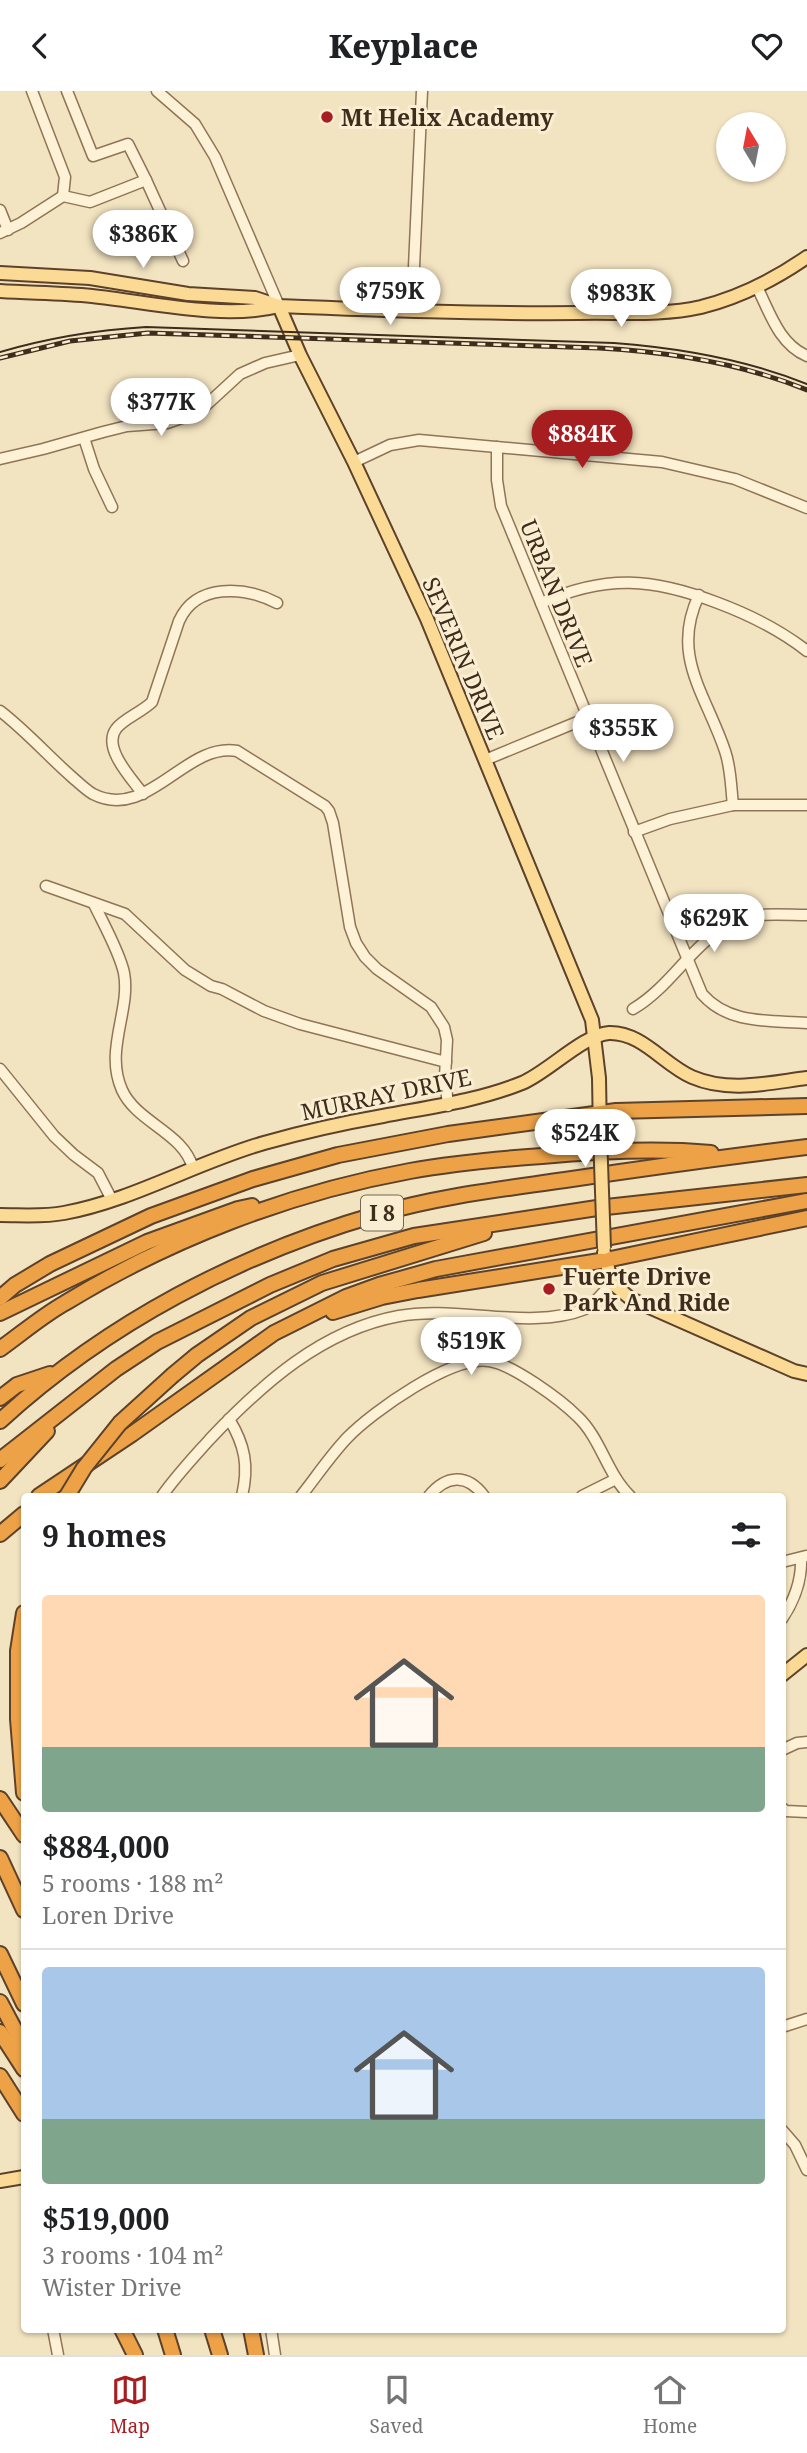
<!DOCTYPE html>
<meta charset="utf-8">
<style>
:root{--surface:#fff;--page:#f6f6f6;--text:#202124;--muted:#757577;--line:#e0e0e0;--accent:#a71e21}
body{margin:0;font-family:"Noto Serif",serif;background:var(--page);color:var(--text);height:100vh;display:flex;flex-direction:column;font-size:26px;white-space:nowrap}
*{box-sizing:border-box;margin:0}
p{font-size:23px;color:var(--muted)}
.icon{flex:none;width:38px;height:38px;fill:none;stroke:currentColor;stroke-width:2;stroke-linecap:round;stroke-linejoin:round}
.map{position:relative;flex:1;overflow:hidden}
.panel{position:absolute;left:21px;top:1402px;width:765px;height:840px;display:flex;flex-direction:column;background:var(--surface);border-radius:7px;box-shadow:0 2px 5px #0004}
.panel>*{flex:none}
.needle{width:46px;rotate:350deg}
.controls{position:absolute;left:716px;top:21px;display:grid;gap:14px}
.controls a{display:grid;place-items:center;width:70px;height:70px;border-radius:50%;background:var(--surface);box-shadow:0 2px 5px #0004;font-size:35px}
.price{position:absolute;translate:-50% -60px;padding:0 16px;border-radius:24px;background:#fff;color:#222;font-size:23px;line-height:46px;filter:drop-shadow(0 2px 4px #0008)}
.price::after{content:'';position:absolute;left:50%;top:42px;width:21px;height:16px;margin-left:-10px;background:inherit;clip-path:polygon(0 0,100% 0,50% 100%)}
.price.on{background:var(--accent);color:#fff}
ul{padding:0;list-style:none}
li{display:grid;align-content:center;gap:14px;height:371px;padding:0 21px}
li+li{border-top:2px solid var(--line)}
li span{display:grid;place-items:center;height:217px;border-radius:7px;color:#555}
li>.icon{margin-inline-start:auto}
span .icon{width:126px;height:126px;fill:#fffc;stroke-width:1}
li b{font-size:30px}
h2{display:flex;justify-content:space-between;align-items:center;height:84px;padding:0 21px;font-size:30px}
header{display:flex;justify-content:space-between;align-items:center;height:91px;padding:0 21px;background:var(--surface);font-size:32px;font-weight:800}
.tab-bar{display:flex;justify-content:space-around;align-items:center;height:98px;border-top:2px solid var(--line);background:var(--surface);font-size:19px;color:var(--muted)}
.tab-bar a{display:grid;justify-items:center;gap:4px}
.tab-bar .on{color:var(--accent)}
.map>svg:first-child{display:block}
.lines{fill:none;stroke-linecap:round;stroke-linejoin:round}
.minor-casing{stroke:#907456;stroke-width:13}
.major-casing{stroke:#5d422b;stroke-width:16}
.highway-casing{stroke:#5d422b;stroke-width:18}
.minor{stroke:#fdf1d6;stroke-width:10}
.major{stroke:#fbda95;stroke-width:12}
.highway{stroke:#eda248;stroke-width:14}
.tram{stroke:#3e2c1c;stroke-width:2}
.rail-casing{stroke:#3e2c1c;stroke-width:5}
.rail{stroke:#faeed2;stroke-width:2.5;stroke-dasharray:8;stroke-linecap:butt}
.major-bridge-casing{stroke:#5d422b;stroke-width:16;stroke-linecap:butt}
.highway-bridge-casing{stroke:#5d422b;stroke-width:18;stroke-linecap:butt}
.major-bridge{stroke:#fbda95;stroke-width:12}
.highway-bridge{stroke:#eda248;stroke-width:14}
.poi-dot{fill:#a71e21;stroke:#faeed2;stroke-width:2.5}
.labels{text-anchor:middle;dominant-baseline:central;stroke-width:6;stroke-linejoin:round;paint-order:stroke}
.shield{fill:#faeed2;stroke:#766653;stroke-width:2}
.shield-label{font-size:21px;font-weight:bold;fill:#3e2c1c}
.poi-label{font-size:23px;font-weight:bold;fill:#3e2c1c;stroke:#faeed2;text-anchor:start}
.street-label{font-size:23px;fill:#3e2c1c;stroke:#faeed2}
</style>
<header><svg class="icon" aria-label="back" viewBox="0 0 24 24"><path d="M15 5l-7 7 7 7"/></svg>Keyplace<svg class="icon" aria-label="heart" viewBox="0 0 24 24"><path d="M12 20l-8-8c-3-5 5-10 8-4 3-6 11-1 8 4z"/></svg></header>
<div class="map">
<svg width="807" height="2264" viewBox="0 0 807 2264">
<rect width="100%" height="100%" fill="#f3e4c1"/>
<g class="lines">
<defs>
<g id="minor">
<path d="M32,0l33,86 -2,19"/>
<path d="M67,0l26,65 35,-12 18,36"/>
<path d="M157,0l38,33 20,33 64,149"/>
<path d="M0,119l8,20"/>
<path d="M0,142l21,-10 42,-27 27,6 56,-22 37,81"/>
<path d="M757,196c13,26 22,57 50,69"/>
<path d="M412,220l10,-220"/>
<path d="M84,347l10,31 18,38"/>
<path d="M497,356v33l4,26 201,488c27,31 68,26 105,29"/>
<path d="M0,368l43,-10 60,-17 24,-6 40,-3 23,-8 13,-7 37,-34 25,-11 35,-8"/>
<path d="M354,371l36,-17 29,-5 243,22 73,17 72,29"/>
<path d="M699,504c-29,61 7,99 26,156 6,17 6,37 8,54"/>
<path d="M541,512c65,-29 112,-25 177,0 32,12 62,27 89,48"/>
<path d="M0,620c26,20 48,45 72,66 7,6 14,13 21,17 55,28 92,-52 144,-43l88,55 4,5 4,12 17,104 6,16 9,14 12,12 54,38 13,20 3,13 -2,37 3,29"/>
<path d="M485,669l102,-42"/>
<path d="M143,703c-11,-15 -41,-46 -27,-65 7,-10 26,-17 36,-27l27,-81c17,-38 65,-35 98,-18"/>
<path d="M634,741l36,-13 63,-14h74"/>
<path d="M46,795l79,28 60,56 26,16 11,3 42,22 36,13 146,38"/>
<path d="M94,813c9,19 26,49 30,69 7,37 -20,77 -2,117 15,33 61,42 71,78"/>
<path d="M633,918c34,-20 53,-55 85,-78 6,-4 11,-9 18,-11 22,-8 48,-5 71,-5"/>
<path d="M0,978l54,67 20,19 24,18 14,27"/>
<path d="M229,1328c16,26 20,47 13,77"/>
<path d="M162,1405c14,-20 31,-38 48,-57 52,-55 112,-109 189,-123 57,-11 132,15 186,-7 10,-5 19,-18 27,-26"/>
<path d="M301,1405c15,-19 29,-40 46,-58 25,-26 105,-83 142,-77 23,3 72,39 89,56 23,22 29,57 52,79"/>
<path d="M429,1405c17,-21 38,-23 55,0"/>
<path d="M582,1405l34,-17"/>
<path d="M782,1471l24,-6"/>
<path d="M782,1528c12,-18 20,-39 19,-61"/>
<path d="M782,1659l15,-7 10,-1"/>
<path d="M782,1717l4,3 21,1"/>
<path d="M782,1936l25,-8"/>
<path d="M782,2039l13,15 12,25"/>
<path d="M53,2238l5,26"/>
<path d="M271,2238l4,26"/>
</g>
<g id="major">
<path d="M0,182l90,5 98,16 67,4 24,8c100,4 200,8 300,7 41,-1 82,3 122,-6 39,-10 73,-27 106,-50"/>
<path d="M0,200c30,2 61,2 92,5 57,6 131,24 187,10"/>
<path d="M279,215l21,49 54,107 73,157 165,401 7,58 1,57"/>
<path d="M0,1124c21,0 43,2 64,-2 67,-12 133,-51 200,-70 39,-11 79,-20 119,-27 47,-9 94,-15 139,-33 25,-10 61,-48 87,-50 33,-1 55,32 83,44 37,16 76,6 115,1"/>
<path d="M604,1162l8,30 19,16 163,72 13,3"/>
<path d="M782,1584l25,-20"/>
<path d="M0,2090l24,-4"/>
</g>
<g id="highway">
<path d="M0,1207l15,-13 35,-21 101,-48 102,-37 85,-24 110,-21 168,-23 191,-5"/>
<path d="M333,1221l49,-15 36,-7 188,-30 201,-42"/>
<path d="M0,1222l147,-71 91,-33 14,-3"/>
<path d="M0,1258c21,-15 42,-33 65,-46 105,-64 224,-110 345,-132 44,-8 88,-12 132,-15 56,-5 113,-8 169,-3"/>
<path d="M173,1284l24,-20 54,-37 71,-35 162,-50"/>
<path d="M0,1307l17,-13 33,-11"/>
<path d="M0,1330c107,-98 239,-167 378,-207 61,-18 125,-25 187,-34 81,-12 161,-23 242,-33"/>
<path d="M0,1369l116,-91 41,-27 113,-57 63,-26 81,-23 183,-28 210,-23"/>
<path d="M0,1390l47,-50"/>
<path d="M39,1405l93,-62 142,-101 72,-36 33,-12 57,-16 371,-68"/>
<path d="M0,1443l24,-20"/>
<path d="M24,1522l-6,38v68l6,74"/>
<path d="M0,1708l24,36"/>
<path d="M0,1767l24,52"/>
<path d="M0,1863l24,50"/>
<path d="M0,1911l24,45"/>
<path d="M0,1941l24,37"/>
<path d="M0,1985l24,38"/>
<path d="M122,2238l13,26"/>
<path d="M165,2238l8,26"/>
<path d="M212,2238l8,26"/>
<path d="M251,2238l5,26"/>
</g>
</defs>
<!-- minor casing -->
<use href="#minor" class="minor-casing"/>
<!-- major casing -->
<use href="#major" class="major-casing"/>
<!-- highway casing -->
<use href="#highway" class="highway-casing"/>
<!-- minor -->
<use href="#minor" class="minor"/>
<!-- major -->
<use href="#major" class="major"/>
<!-- highway -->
<use href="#highway" class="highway"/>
<!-- tram -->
<path class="tram" d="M0,261c48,-14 96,-22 146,-25l468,16c66,5 131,16 193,41"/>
<defs>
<path id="rail" d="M0,267l70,-17 78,-8 451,15c71,4 142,15 208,42"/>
</defs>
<!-- rail casing -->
<use href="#rail" class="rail-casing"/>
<!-- rail -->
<use href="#rail" class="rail"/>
<defs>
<path id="major-bridge" d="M600,1044l4,113"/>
<path id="highway-bridge" d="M67,1405l17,-28 36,-45 53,-48"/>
</defs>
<!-- major-bridge casing -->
<use href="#major-bridge" class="major-bridge-casing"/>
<!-- highway-bridge casing -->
<use href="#highway-bridge" class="highway-bridge-casing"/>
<!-- major-bridge -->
<use href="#major-bridge" class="major-bridge"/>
<!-- highway-bridge -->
<use href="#highway-bridge" class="highway-bridge"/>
</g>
<!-- markers -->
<g class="poi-dot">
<circle cx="327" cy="26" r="7"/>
<circle cx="549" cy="1198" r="7"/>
</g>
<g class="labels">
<!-- shield labels -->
<rect class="shield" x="361" y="1104.5" width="42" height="35" rx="5"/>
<g class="shield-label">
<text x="382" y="1122">I 8</text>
</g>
<!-- poi labels -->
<g class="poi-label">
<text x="341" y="26">Mt Helix Academy</text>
<text x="563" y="1185">Fuerte Drive<tspan x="563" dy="26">Park And Ride</tspan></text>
</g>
<!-- street labels -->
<g class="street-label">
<text transform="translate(557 502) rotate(68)">URBAN DRIVE</text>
<text transform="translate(464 567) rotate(67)">SEVERIN DRIVE</text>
<text transform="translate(386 1003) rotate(-12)">MURRAY DRIVE</text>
</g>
</g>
</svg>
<div class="controls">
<a><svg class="needle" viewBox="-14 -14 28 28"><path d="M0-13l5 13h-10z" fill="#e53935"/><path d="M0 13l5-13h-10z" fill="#757577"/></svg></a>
</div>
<b class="price" style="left:143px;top:179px">$386K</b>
<b class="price" style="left:390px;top:236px">$759K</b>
<b class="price" style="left:621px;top:238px">$983K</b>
<b class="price" style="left:161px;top:347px">$377K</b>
<b class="price on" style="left:582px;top:379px">$884K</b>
<b class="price" style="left:623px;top:673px">$355K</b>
<b class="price" style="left:714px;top:863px">$629K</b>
<b class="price" style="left:585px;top:1078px">$524K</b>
<b class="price" style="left:471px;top:1286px">$519K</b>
<section class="panel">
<h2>9 homes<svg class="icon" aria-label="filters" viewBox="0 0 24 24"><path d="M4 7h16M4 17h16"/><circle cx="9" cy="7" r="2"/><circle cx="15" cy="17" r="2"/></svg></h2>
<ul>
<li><span style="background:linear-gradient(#ffd9b3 70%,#7fa58c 0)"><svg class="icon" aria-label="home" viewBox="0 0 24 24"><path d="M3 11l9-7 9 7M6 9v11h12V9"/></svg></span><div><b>$884,000</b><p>5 rooms · 188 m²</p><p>Loren Drive</p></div></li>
<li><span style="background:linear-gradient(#a9c7e8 70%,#7fa58c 0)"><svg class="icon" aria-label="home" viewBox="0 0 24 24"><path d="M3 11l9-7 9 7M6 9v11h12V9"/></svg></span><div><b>$519,000</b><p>3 rooms · 104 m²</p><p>Wister Drive</p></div></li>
</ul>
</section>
</div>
<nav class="tab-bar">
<a class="on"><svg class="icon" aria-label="map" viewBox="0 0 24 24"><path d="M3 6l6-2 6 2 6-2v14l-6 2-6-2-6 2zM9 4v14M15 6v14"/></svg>Map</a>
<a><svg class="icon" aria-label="saved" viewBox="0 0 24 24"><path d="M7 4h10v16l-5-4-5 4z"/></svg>Saved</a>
<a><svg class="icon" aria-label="home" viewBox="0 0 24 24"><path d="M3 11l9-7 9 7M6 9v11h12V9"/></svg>Home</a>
</nav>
